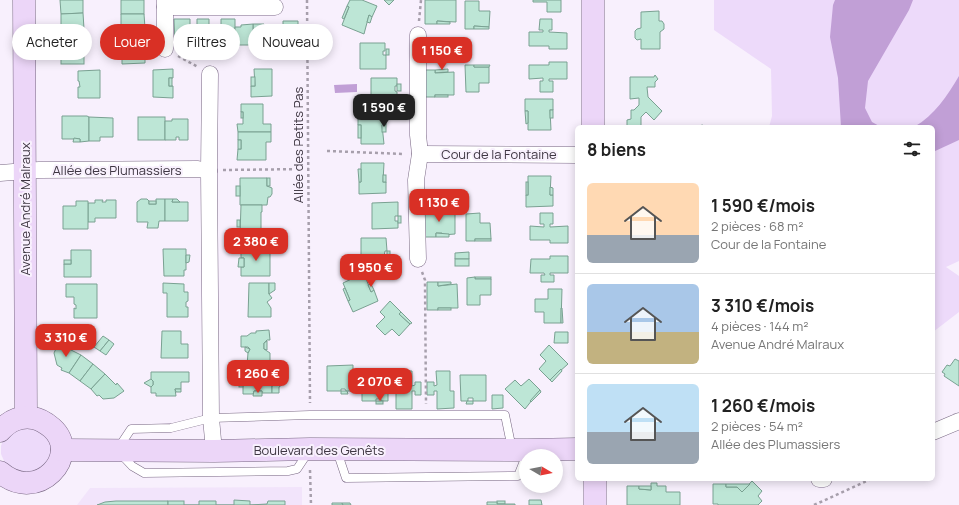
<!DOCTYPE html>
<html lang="fr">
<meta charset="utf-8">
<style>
:root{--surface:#fff;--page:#f2f2f2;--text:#222;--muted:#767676;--line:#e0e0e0;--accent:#d93025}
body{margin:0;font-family:Manrope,sans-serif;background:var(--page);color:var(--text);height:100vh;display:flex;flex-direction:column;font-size:15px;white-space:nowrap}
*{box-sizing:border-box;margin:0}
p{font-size:13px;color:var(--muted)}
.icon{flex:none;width:22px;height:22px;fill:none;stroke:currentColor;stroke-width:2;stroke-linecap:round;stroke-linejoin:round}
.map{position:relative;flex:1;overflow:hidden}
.panel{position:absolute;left:575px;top:125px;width:360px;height:356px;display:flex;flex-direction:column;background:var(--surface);border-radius:6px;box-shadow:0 2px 10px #0003}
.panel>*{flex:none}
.top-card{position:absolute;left:12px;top:24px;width:380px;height:36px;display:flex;gap:8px}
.needle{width:26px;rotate:100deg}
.fabs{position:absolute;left:519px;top:449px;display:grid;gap:8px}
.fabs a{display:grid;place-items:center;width:44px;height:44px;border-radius:50%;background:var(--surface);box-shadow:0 2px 10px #0003;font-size:20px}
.price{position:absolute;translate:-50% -34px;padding:0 9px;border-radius:8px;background:var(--accent);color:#fff;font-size:13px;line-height:26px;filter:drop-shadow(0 1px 2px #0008)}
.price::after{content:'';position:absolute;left:50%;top:24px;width:12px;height:9px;margin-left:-6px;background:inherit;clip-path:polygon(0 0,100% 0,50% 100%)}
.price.current{background:#222;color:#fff}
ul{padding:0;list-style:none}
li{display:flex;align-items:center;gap:12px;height:100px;padding:0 12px}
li+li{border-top:1px solid var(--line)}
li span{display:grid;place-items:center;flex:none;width:112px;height:80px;border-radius:6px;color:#555}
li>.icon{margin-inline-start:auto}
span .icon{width:48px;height:48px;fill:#fffc;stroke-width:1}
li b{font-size:17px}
h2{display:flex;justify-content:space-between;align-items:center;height:48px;padding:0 12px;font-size:17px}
.chip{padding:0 14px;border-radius:18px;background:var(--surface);box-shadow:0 2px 10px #0003;font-size:14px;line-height:36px}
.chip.current{background:var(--accent);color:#fff}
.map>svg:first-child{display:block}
.built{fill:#f2e4fb}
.green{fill:#eddafa}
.water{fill:#c19fd6}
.building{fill:#bde6d6;stroke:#7aa192}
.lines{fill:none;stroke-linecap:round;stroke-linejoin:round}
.lane-casing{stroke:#786783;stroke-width:9}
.street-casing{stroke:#786783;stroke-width:17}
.secondary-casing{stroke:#786783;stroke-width:23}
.path{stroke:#a79fac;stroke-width:2.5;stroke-dasharray:3 3;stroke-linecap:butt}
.lane{stroke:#fff;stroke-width:8}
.street{stroke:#fff;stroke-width:16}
.secondary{stroke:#ecd6f8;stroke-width:22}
.labels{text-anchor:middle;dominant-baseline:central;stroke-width:4;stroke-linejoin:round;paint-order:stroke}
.street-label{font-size:13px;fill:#3f3743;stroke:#f8f0fd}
</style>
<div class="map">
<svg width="959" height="505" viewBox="0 0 959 505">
<rect width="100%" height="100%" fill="#f8f0fd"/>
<!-- built -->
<path class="built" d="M302,487v18h-225l13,-17z"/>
<!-- green -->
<g class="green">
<path d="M714,0h245v261l-13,6 13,9v36l-26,20v-205h-164l3,-11 -1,-47 -57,-39z"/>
<path d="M22,424l22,8 7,13v8l-3,9 -13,11h-17l-13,-10 -4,-9v-8l3,-9z"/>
</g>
<!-- water -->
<g class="water">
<path d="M835,0h78l-4,10 -41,71 -3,27 7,14 9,5h-40l-3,-49 -8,-41 3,-32z"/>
<path d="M959,76v64l-26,12v-25h-19c21,-12 33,-31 45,-51z"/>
<path d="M357,84v8l-22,1 -1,-8z"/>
</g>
<!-- building -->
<g class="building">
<path d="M60,0h23v13l-22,1z"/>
<rect x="121" y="0" width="23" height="14"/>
<path d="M350,0h12l15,6 -5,11 -3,-2 -5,19 -22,-9 7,-18 -2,-1z"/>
<path d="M384,0h10l-5,5z"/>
<path d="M425,0h31v22l-19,-1v3h-12z"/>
<path d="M533,0h28v12h-14v-10h-14z"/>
<path d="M465,1h14v10h11l-1,16 -15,-1v3h-9z"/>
<path d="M347,6l2,1 -5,12 -2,-1z"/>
<path d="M659,11v10h3l2,3v5l-4,3v17h-19v-10l-4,1 -2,-2v-7l2,-2 4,-1v-16z"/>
<path d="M83,13l1,16h-23v-15z"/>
<path d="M121,14h23l1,14h-24z"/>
<path d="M369,15l3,2 -2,6 -3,-1z"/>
<path d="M174,19h16v6h7v18h-22z"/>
<path d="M197,19h12v6h7v18l-7,-1v-4h-12z"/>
<path d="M221,19h14v19h-13v5h-6v-18h5z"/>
<path d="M540,19h12v11h-3v2l18,1v16h-18v-3h-20v-14h14v-2h-4z"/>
<path d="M283,21h15v23h-22l1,-18h6z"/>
<path d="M437,21l13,1v2h-13z"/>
<path d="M253,24h11v3l6,-1v18l-17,1z"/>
<path d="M253,24v21h-18v-18h6v-2z"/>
<path d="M474,26l15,1v2h-15z"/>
<path d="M126,28h19v20h-23l-1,-13h5z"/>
<path d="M61,29h18v7h5v13h-23z"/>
<path d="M198,38h11v4l6,1v4h-17z"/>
<rect x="454" y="40" width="14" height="7"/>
<path d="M360,43h25v8h-2v4h3v14h-26z"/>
<rect x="454" y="47" width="14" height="7"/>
<path d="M122,48h23v15l-23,1z"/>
<rect x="61" y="49" width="23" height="15"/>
<rect x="386" y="49" width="3" height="6"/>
<path d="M549,62h18v17h-18v2h4v11h-13v-11h3v-3l-14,1v-14h20z"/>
<path d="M465,65h9v2h15v16h-10v9h-13z"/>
<path d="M474,65h16l-1,2h-15z"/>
<path d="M173,69v9h-4v8h4v12l-20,-1v-27z"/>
<path d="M254,69h18v27l-21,1v-11h4z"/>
<path d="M448,69v3l-13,1v-3z"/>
<path d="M100,70v28h-22v-11h2l-1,-6h-1v-10z"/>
<path d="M423,70h12v3l19,-1v23h-19v2h-12z"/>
<path d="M655,75l3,4 -3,3v5h-8l1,10 14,14 -8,9 -8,-8 -5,5v10h-14v-7l4,-1v-9h3l5,-5v-7l-9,1v-22h24z"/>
<rect x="251" y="77" width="4" height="9"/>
<rect x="169" y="78" width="3" height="8"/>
<path d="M371,78h26v8h-2v5l2,1v12h-26z"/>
<rect x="397" y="84" width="4" height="7"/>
<rect x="435" y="95" width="13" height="2"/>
<path d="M525,99h28v11h-3l1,20h-23v-19h-3z"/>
<path d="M241,104h22v20h8v8h-33l-1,-8h6v-12h-2z"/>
<rect x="550" y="110" width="3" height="8"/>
<path d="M525,111h3v12l-2,1z"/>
<rect x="241" y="112" width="2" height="6"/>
<path d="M358,113h28v12h-4l2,19h-23v-19h-3z"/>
<path d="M62,116h25l2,1v24l-9,1v-3h-18z"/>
<path d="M89,117l24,1v19h-13v4h-11z"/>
<rect x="138" y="117" width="27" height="23"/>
<path d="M172,119h16v21h-9v-3h-3v3h-11v-19h7z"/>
<rect x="358" y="125" width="3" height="13"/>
<rect x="382" y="125" width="4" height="7"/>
<path d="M702,125l6,2h-19h9z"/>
<path d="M238,132h33v10h-5v18h-29l1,-11h3v-9h-3z"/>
<path d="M74,138l6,1v3h-7z"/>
<rect x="238" y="140" width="3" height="9"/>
<path d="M361,163h23l-1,19h3v11l-27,1v-12h2z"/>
<path d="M358,169h3v13h-2z"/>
<rect x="383" y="175" width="3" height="7"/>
<path d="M528,176h23l-1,19h3v11l-27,1v-12h2z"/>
<path d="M240,178h27v8l5,2v6l-2,3h-2l-1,8h-27z"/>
<rect x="267" y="178" width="3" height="8"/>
<rect x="526" y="182" width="2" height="13"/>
<rect x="236" y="186" width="4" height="10"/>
<path d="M550,187l3,1v7h-3z"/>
<path d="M141,199h6l2,2v3h7v-5h9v22h-6l-1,7h-11l1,-6h-11v-20z"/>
<path d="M165,199h8l-1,3h16v19h-23z"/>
<path d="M173,199h4l3,3h-8z"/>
<path d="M95,200h8l-1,2h4v-2h10v18h-21v4h-7v-19h7z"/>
<path d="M76,201h12v28h-25v-23h13z"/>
<rect x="149" y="201" width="7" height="3"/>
<path d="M398,202v14h-3v5h3v7l-26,1v-26z"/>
<path d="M241,205h21v7h-1v23h-21z"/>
<path d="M424,209h12l-1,3 20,-1v23l-13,1v-2h-6v4h-12z"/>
<path d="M436,209h13v2l-14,1z"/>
<path d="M480,213v10h10l1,16h-16v2h-9v-27z"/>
<path d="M540,213h13v11h-3v3l18,-1v17h-18v-3h-20v-14l14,1v-3h-4z"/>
<rect x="398" y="216" width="3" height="7"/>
<rect x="237" y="220" width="3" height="7"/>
<path d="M436,233l13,1v3h-13z"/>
<path d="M361,238h25l1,13h-2l-1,5h3l-1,8h-25z"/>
<rect x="475" y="239" width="16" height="2"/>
<path d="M163,249h23v21h-2v6h-20z"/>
<path d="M241,249h29v27h-29v-9h3v-9h-3z"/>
<path d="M71,250h20v27h-27v-13h7z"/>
<rect x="387" y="251" width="3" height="7"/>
<path d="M469,252v7h-14v-6z"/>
<path d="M186,255h4l-1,7 -3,1z"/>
<path d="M550,256h18v17h-18v2h4v7h-13v-7h4l-1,-2h-14l1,-14h19z"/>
<path d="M239,258h5v9h-6z"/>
<rect x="455" y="259" width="14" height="7"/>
<rect x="64" y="260" width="7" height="4"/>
<path d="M364,273l7,19 3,-2 4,11 -25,11 -5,-11 2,-1 -7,-17z"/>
<rect x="475" y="277" width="16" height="2"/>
<path d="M475,277v2h16v16h-11v10h-13v-27z"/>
<path d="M427,282h11v4l19,-2 1,24h-20v2h-11z"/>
<path d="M438,282h13v2l-13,2z"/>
<path d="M163,283l21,1v8h4v9l-2,1v5h2v10h-21v-24h-4z"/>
<path d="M249,283h20v11l3,4 -5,4 4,6v9h-23z"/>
<path d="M269,283h6v7l-6,4z"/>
<path d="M66,284h31v34h-23v-10l2,1v-4l-2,-1v-7h-8z"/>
<path d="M371,284l3,6 -3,2 -3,-7z"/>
<path d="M345,288l5,12 -2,1 -5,-12z"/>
<path d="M548,289h14l-1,34h-17v-11h-9v-13h13z"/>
<path d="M390,301l11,11 -2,2 11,10 -11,12 -7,-7 -7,6 -9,-9 9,-9 -5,-5z"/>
<rect x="438" y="308" width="13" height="2"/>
<path d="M561,308h1l1,15h-2z"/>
<path d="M401,312l11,11 -2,1 -11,-10z"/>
<path d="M269,330l1,10h-3l-3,3v6l6,4v11l-23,1 1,-12 2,-4 -2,-2h-7v-11h6l4,-3h5v-2z"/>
<path d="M162,331h19v13h7v14h-27z"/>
<path d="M555,332h13v11h-14z"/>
<path d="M103,336l6,4 -9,11 -6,-4z"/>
<path d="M109,340l5,4 -8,11 -6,-4z"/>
<path d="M267,341v9l-3,-1v-6z"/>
<path d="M59,342l9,4 -1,2 14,7 -12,18 -8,-3 1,-2 -5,-3 -3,-12z"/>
<path d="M549,345l19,19 -18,16 -11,-11 7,-8 -6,-6z"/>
<path d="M245,347l5,2 -2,4 -3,-2z"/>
<path d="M81,355l12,9 -13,17 -11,-8z"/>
<path d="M955,359l4,2v25l-15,-10 1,-2 -3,-2 5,-7 3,1z"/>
<path d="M93,364l12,10 -14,15 -11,-8z"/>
<path d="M353,365v26h-7l-1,-2h-4v2h-14v-25z"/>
<path d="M561,369l1,2 -10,11 -2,-2z"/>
<path d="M272,370v7l4,4v3l-4,2v7h-10v-2h-8l-1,3h-10v-15h-4v-8z"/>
<path d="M272,370h7v8l4,3v3l-4,3v6h-7v-7l4,-2v-3l-4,-4z"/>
<path d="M398,371h14v15l3,-1v-3h6v13h-6v-4h-3v18h-16v-18h3z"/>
<path d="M436,371h14v20h4v17l-17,1v-18h-3v4h-7v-13h7v4l3,-1z"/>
<path d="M151,372h38v10h-8v7h-6l1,7h-20v-3h-5v-6l2,-2v-4l-2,-2z"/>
<path d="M105,374l11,11 1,-2 7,8 -10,7 -11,1 -4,-4 -2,1 -6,-7z"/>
<path d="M388,375v26h-7v-2h-5v2h-14v-25z"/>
<path d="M460,375h26v26h-13v-3h-5v3h-7z"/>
<path d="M151,379l2,2v4l-2,2 -7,-4z"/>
<rect x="239" y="379" width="4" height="8"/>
<path d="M529,379l11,11 -15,19 -20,-20 10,-9 6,6z"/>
<path d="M175,389h6v3h-5z"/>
<path d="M540,390l1,2 -10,10 -1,-1z"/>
<path d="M254,391h8v5h-9z"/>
<path d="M341,391h6l1,3h-7z"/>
<path d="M492,395h11v13l-11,1z"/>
<rect x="376" y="401" width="7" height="3"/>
<path d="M467,401h6v3h-7z"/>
<path d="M752,481l10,10 -4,5 4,5 -4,4h-40v-1h-5v-20h13v3h11l5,5z"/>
<path d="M651,483h6v3h9v6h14v13h-53v-19h12v3l12,1z"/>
<path d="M726,484h24l-8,8 -5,-5h-11z"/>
<path d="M639,486h12v4l-12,-1z"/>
<path d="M234,500l16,1v4l17,-1 1,-3h17v4h-188l8,-3 11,-1h52v4h31v-4h17v4h18z"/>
<path d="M529,500h12l1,5h-13z"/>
<rect x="168" y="501" width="16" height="4"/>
<rect x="497" y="501" width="8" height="3"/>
<path d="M487,502h10v2h18v1h-28z"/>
<path d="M332,503h10l1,2h-11z"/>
<path d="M342,503h8l1,2h-8z"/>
</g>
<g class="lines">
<defs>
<g id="lane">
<path d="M309,451l-12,18 -9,2 -144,2 -12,-7 -15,-16 14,-21 40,-1 40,-10 99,-3h195l7,34"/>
<path d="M337,451l9,27 172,-2 8,-20"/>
</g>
<g id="street">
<path d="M165,0v49"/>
<path d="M165,7h110"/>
<path d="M418,35v100l2,19 -4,26 2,79"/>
<path d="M210,74l-1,97 2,247 3,33"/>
<path d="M420,154l157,1"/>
<path d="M0,173l39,-3 159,-1 11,2"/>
<path d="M933,432l26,-11"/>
<path d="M819,479h5"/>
</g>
<g id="secondary">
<path d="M24,0l2,417"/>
<path d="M593,0v127"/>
<path d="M0,431c9,-10 19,-15 33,-13 7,1 13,5 19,10 30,27 -14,77 -52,44"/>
<path d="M62,450l152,1 96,-2 218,1 49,-1"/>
<path d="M595,479v26"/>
</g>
</defs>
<!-- lane casing -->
<use href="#lane" class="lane-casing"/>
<!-- street casing -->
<use href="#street" class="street-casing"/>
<!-- secondary casing -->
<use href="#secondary" class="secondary-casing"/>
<!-- path -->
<g class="path">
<path d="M307,0l3,403"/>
<path d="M419,21l2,-21"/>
<path d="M178,56l20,11"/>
<path d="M327,151l77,3"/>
<path d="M223,170l86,-1"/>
<path d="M422,272l3,8 1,124"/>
<path d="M310,470l1,35"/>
<path d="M814,505l57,-26"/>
</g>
<!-- lane -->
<use href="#lane" class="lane"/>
<!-- street -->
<use href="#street" class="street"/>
<!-- secondary -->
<use href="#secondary" class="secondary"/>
</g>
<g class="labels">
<!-- street labels -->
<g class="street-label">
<text transform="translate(298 145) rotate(-90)">Allée des Petits Pas</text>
<text x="499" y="154">Cour de la Fontaine</text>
<text x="117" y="170">Allée des Plumassiers</text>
<text transform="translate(25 209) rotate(-90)">Avenue André Malraux</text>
<text x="319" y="450">Boulevard des Genêts</text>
</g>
</g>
</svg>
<div class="fabs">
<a><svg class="needle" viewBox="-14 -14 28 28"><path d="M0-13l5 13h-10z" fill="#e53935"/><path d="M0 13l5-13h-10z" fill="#767676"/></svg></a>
</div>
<b class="price" style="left:442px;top:71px">1 150 €</b>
<b class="price current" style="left:384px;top:128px">1 590 €</b>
<b class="price" style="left:439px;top:223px">1 130 €</b>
<b class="price" style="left:256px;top:262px">2 380 €</b>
<b class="price" style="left:371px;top:288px">1 950 €</b>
<b class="price" style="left:66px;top:358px">3 310 €</b>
<b class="price" style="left:258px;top:394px">1 260 €</b>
<b class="price" style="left:380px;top:402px">2 070 €</b>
<div class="top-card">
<a class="chip">Acheter</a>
<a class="chip current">Louer</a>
<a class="chip">Filtres</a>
<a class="chip">Nouveau</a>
</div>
<section class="panel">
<h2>8 biens<svg class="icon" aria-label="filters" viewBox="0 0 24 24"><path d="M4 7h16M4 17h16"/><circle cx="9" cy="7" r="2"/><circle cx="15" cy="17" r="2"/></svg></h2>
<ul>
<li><span style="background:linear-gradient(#ffd9b3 65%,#9aa5b1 0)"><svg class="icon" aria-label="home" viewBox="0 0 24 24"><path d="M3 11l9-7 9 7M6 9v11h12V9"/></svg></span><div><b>1 590 €/mois</b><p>2 pièces · 68 m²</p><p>Cour de la Fontaine</p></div></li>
<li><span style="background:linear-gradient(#a9c7e8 60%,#c2b280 0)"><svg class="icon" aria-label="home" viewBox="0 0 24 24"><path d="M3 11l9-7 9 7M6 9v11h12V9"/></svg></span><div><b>3 310 €/mois</b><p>4 pièces · 144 m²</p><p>Avenue André Malraux</p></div></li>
<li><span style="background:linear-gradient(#bfe0f5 60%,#9aa5b1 0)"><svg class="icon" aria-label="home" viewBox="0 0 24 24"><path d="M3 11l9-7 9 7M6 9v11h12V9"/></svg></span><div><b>1 260 €/mois</b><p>2 pièces · 54 m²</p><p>Allée des Plumassiers</p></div></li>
</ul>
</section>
</div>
